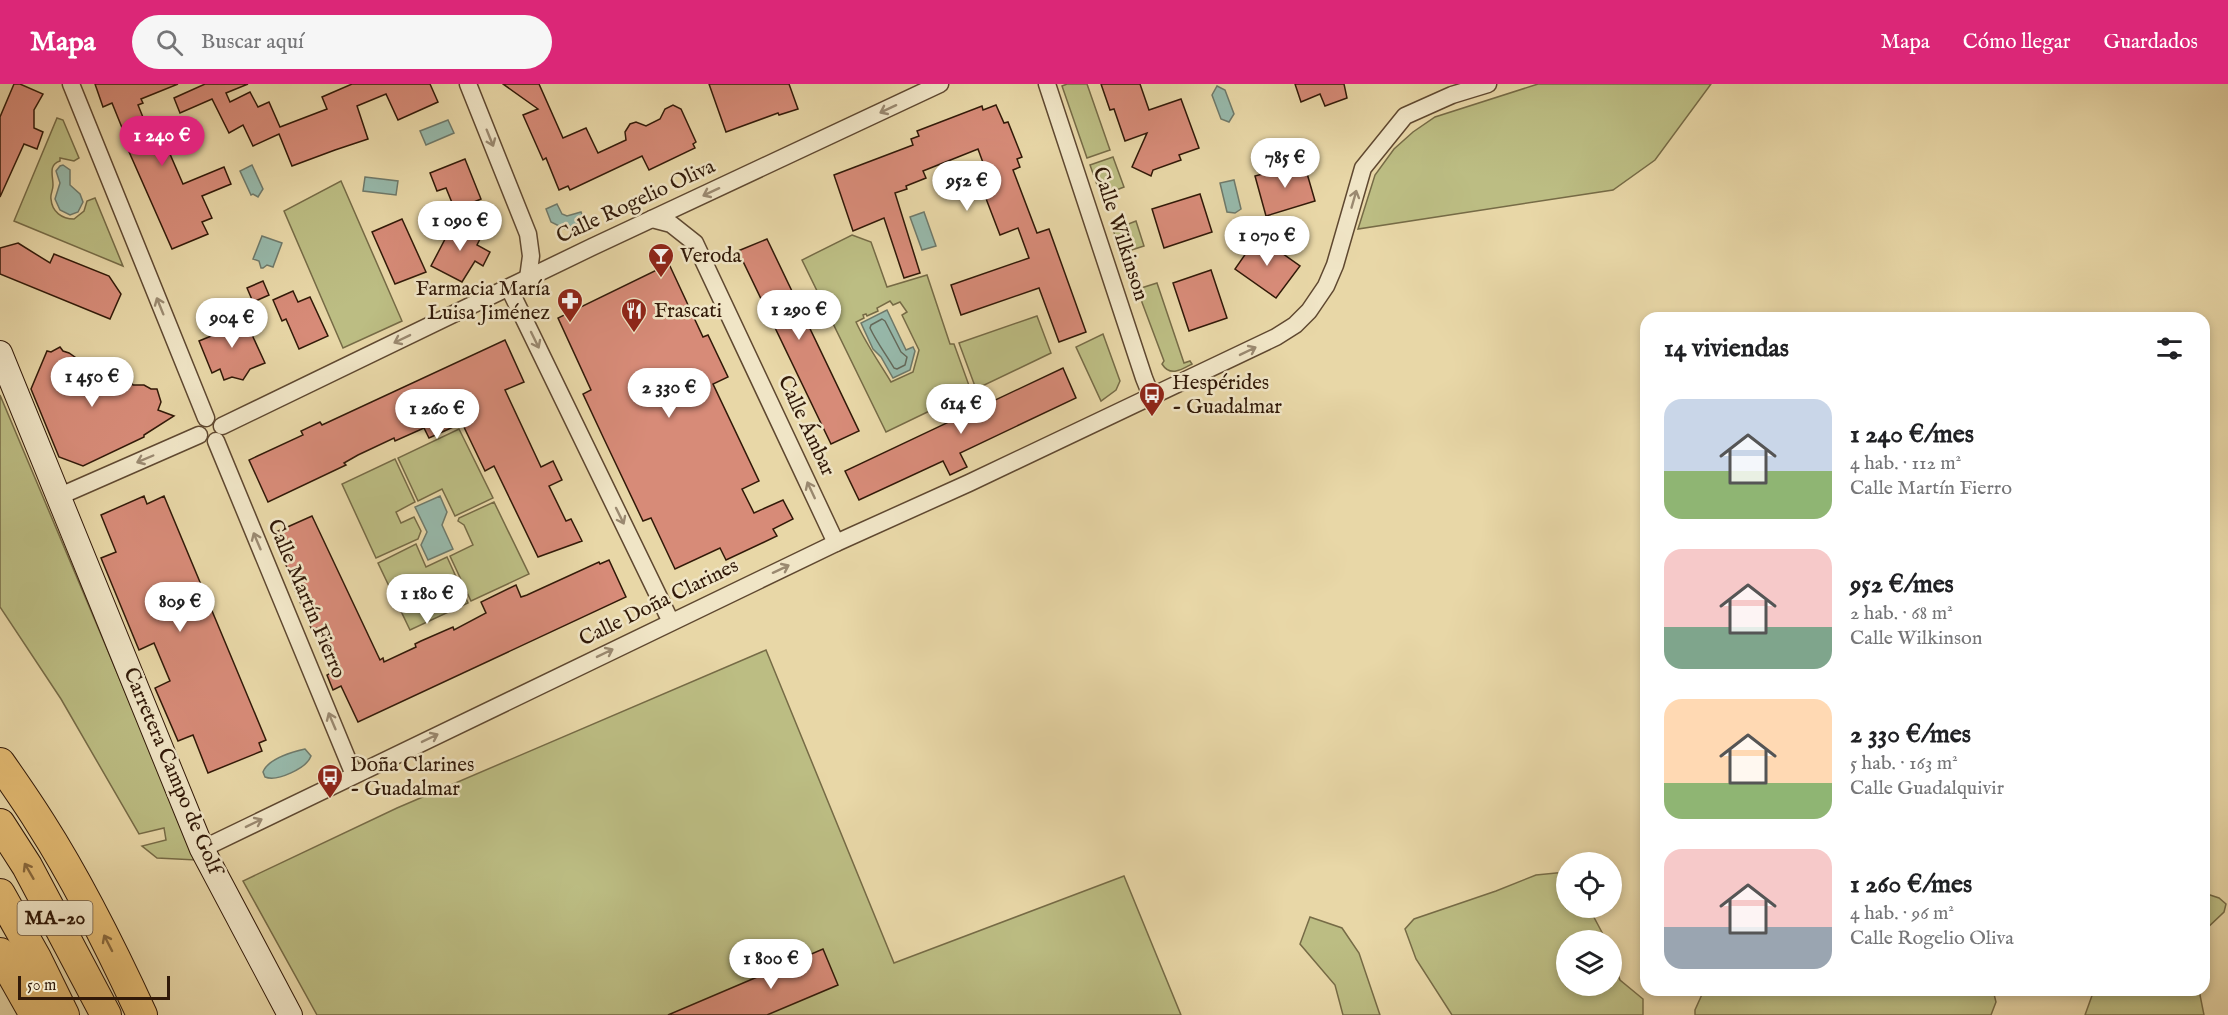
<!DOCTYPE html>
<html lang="es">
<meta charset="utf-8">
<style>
:root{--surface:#fff;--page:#f6f6f6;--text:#202124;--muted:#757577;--accent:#db2777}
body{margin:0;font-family:"IM FELL English",serif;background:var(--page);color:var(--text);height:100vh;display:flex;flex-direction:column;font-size:22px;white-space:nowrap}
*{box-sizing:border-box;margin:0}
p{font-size:20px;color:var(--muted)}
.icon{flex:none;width:33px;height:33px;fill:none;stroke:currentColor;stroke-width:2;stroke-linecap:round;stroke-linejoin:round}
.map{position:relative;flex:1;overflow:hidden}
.side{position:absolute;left:1640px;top:228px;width:570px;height:684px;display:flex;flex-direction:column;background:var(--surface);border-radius:18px;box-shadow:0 3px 9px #0003}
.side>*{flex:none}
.fabs{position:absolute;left:1556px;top:768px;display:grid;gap:12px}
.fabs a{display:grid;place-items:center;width:66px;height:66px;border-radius:50%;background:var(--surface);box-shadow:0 3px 9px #0003;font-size:30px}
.scale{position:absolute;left:18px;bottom:15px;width:152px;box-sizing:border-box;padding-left:6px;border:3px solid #311908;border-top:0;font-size:16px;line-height:21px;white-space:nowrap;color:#311908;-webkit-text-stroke:4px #f0e5c6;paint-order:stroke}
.price{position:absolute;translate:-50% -51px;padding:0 14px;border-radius:21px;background:#fff;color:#222;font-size:20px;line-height:39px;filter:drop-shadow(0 2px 3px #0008)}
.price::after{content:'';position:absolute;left:50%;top:36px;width:18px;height:14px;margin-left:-9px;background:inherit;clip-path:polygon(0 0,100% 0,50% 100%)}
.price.active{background:var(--accent);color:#fff}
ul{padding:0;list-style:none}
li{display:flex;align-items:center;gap:18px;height:150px;padding:0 24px}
li span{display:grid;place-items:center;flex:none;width:168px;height:120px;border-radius:18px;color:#555}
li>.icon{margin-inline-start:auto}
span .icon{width:72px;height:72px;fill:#fffc;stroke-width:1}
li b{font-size:26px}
h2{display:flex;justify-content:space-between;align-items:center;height:72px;padding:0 24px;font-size:26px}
header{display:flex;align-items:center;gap:36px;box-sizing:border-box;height:84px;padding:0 30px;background:var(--accent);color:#fff}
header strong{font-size:28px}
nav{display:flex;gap:33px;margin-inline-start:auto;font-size:21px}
.search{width:420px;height:54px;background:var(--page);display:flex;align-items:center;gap:15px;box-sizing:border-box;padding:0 21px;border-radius:33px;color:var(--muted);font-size:22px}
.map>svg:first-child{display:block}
.green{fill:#bcbd83;stroke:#766b46;stroke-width:1.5;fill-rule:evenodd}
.water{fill:#97b9ab;stroke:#6e796a;stroke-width:1.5}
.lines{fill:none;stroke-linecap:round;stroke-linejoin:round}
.shore{stroke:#64695a;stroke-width:1.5}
.building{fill:#d78b78;stroke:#311908;stroke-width:1.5}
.street-casing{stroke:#5f4830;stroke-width:19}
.secondary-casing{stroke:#311908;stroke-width:26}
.highway-casing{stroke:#311908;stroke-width:32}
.street{stroke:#f0e5c6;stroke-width:16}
.secondary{stroke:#f0e5c6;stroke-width:24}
.highway{stroke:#e4bc74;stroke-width:30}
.oneway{stroke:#9a8970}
.oneway2{stroke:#8a6a3e}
.labels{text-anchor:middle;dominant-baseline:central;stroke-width:5;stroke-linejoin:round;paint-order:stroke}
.shield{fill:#f0e5c6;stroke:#6a5641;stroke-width:1.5}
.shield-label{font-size:20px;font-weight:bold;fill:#311908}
.street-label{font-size:21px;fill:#311908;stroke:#f0e5c6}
.poi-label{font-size:21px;fill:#311908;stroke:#f0e5c6;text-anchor:start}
</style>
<header>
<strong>Mapa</strong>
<div class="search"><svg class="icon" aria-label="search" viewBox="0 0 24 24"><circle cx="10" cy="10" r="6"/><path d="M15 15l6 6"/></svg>Buscar aquí</div>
<nav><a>Mapa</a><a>Cómo llegar</a><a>Guardados</a></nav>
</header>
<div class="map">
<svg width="2228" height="931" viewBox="0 0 2228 931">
<rect width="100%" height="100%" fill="#e8d7a7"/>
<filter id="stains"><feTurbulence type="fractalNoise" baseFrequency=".00333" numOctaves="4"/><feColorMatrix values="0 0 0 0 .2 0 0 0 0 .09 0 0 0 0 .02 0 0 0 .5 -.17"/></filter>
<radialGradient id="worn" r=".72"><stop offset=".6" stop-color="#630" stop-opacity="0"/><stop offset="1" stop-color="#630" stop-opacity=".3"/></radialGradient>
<!-- green -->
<g class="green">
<path d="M1067,0h20l23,66 -23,8 -25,-72z"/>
<path d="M1538,0h173l-56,76 -42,30 -255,39 17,-54 19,-26 19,-17 22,-15z"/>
<path d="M57,34l6,2 16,38 -5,3 -14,-3v3c-12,4 -7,14 -7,24 0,6 -3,9 -2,14 1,13 11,20 23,20l10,-8 3,-10 8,-3 28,68 -109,-45z"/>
<path d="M1113,73l11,30 -23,9 -11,-31z"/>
<path d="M341,97l61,140 -59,27 -59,-137z"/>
<path d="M1136,137l8,25 -22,7 -9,-23z"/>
<path d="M852,151l19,7 16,45 40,-12 23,69h4l17,47 -85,41 -84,-172zM890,217l3,4 7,-3 7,10 -5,3 17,35 -6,22 -22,10c-12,-20 -25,-38 -35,-60l8,-4 -1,-3 3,-1 1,2 11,-5 -1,-3z"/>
<path d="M1157,199l27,80 6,-2 2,3c-11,6 -22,13 -30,0l2,-3 -24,-64 -5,-7z"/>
<path d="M1037,232l14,37 -75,36 -17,-46z"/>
<path d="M1103,250l17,47 -4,9 -15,11 -25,-54z"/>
<path d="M0,311l196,465 -39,-2 -15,-12 24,-6 -2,-12 -25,6 -78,-135 -61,-92z"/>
<path d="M459,345l34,69 -38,18 -13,-27 -24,12 -20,-43z"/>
<path d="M395,375l20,43 -19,10 5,11 13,-6 7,14 -3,8 -42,19 -34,-74z"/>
<path d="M494,418l35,72 -58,27 -21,-45 23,-11 -9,-20 -6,-4 1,-3z"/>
<path d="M416,460l10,23 21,-10 21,46 -58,27 -32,-67z"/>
<path d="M766,566l128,313 230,-87 57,139h-864l-74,-134 154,-73z"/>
<path d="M1566,788v36h23l17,32h-40v46h45v-33l9,27 23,19v16h-191l-36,-56 -11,-30 9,-10 82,-28 40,-16z"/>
<path d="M2204,809l15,5 7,6 -2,8 -20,19z"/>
<path d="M1310,833l32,11 17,25 21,62h-37l-8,-30 -35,-41z"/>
<path d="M1704,906h289l3,12 -5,13h-296v-5z"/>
<path d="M2094,906h105l5,25h-119z"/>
</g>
<!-- water -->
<g class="water">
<path d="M1217,2l8,4 9,24 -5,8 -8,-3 -9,-24z"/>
<path d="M448,36l6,13 -28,12 -6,-14z"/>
<path d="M63,81l7,5v15l10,9 3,8 -5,10 -8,3 -10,-5 -5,-11 5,-16 -4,-12 4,-5z"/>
<path d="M252,81l11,24 -5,8 -5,-3 -2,1 -11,-24z"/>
<path d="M365,93l33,4 -2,14 -33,-4z"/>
<path d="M1234,96l7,29 -6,4 -8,-1 -7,-29z"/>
<path d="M557,120l5,10 5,2 14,-4 3,8 -17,10 -16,-8 -5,-13z"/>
<path d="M924,128l12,34 -14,4 -12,-33z"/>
<path d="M262,152l20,7 -9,24 -6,-2 -4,3h-2l-2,-7 -6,-2z"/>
<path d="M887,226l19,40 7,-3 2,4 -5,19 -17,8 -12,-21 -8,-8 -12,-26z"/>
<path d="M440,412l7,16 -5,13 11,24 -25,11 -7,-15 6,-13 -12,-25z"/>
<path d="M305,665l6,7c-4,12 -34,26 -46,21l-2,-5c5,-13 29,-20 42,-23z"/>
</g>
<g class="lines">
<!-- shore -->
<path class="shore" d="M882,235l3,2 16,31 6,5 -2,8 -8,4 -3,-1c-8,-14 -17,-25 -24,-40l1,-3z"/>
</g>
<!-- building -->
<g class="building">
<path d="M14,0h6l23,10 -9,16v18l9,4 -6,17 -13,-5 -24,53v-80z"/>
<path d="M95,0h83l-37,15 2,4 -5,2 15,37 10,-4 20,46 41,-17 7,17 -29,12 10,22 -10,4 6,12 -36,15 -50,-113 3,-1 -13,-32 -9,4z"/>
<path d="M205,0h43l-22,9 4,9 20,-10 8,15 11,-5 11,25 47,-18 -5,-12 30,-13h78l8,18 -40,18 -12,-26 -29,12 11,33 -33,11 -43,16 -13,-32 -26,12 -10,-21 -14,8 -17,-34 -32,14 -6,-15z"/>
<path d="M503,0h36l24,54 23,-10 12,25 28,-13 -1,-8 5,-8 6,-2 10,4 14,-7 5,-10 8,-4 8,4 15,33 -3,2 2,4 -46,22 -7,-14 -72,34 -2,-4 -9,4 -13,-32 -3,2 -20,-45 15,-6z"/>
<path d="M709,0h80l9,25 -19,6 -1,-2 -52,19z"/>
<path d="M1101,0h39l9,26 32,-11 18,49 -20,7 2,5 -28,10 -2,6 -19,-9 15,-34 -22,8 -11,-32 -4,1z"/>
<path d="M1295,0h49l3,14 -22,8 -5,-12 -19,8z"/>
<path d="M996,21l8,18 4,-1 14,35 -5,2 3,8 -7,3 24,63 12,-4 37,103 -27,10 -20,-54 -78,27 -10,-30 78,-27 -11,-30 -18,7 -20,-52 9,-4 -11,-30 -55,22 3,7 -20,8 1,3 -12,4 25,80 -16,5 -20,-60 -31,13 -19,-56 79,-30 -2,-6 8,-3 -2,-5 65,-25 1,4z"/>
<path d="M465,75l16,40 -26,11 -9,-22 -9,3 -7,-18z"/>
<path d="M1304,79l11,38 -49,15 -11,-40z"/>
<path d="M1200,110l12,38 -48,16 -12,-39z"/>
<path d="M402,135l24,53 -31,12 -23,-52z"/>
<path d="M455,136l27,15 -5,10 13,7 -7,14 -8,-5 -13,21 -31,-16z"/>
<path d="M1258,152l42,30 -24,32 -41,-29z"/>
<path d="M767,155l92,192 -28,13 -93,-193z"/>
<path d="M18,159l32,20 4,-9 55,22 12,18 -11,25 -110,-45v-26z"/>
<path d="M669,180l34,73 5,-2 20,42 -15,7 46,97 -17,8 12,24 29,-13 10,19 -20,10 4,7 -51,24 -6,-12 -45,21 -24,-51 -8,3 -39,-82 -21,-45 8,-4 -33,-72z"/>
<path d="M1211,186l16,48 -38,13 -16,-48z"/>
<path d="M263,197l6,14 -16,7 -6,-14z"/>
<path d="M293,207l5,11 12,-5 18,39 -29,13 -13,-30 -4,2 -9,-21z"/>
<path d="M242,229l23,50 -15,6 -7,11 -11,-3 -8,3 -4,-11 -8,4 -13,-32 22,-9 -3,-8z"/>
<path d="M505,256l19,42 -19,8 36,77 12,-6 9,19 -13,6 17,35 5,-2 11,22 -44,16 -44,-91 -9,5 -23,-48 -33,15 -5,-10 -29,13 -1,-3 -36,17 -14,8 2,2 -78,37 -19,-42 54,-25 -2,-4 19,-9 2,3z"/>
<path d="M60,263l3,4 6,2 13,9 6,-2 5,5 6,-1 7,9 11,-1 3,4 8,2 5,7h11l7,4h6l4,13 -3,8 16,6 -30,19v2l-61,29 -24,-9 -28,-68 16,-38 4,1z"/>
<path d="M1063,284l13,30 -116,55 7,14 -17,8 -7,-14 -84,39 -14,-29z"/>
<path d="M144,412l3,8 17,-8 102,244 -7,3 3,8 -54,22 -15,-38 -15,6 -23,-53 15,-7 -16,-38 -15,7 -38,-92 15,-6 -15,-37z"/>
<path d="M312,432l68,144 3,-2 1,4 32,-15 -1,-3 6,-3 32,-14 1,3 32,-17 -5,-11 35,-17 5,12 6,-2 72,-33 1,2 9,-4 17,37 -268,125 -17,-36 -8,4 -6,-15 10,-5 -19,-42 -6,2 -20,-47 2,-1 -9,-19 2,-1 -13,-29z"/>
<path d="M823,865l15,36 -71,30h-99z"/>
</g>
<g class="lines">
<defs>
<g id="street">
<path d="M71,0l135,334"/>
<path d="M468,0l60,150 3,22 -3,22"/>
<path d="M1047,0l97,294 8,20"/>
<path d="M652,135l19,5 24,19 141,300"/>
<path d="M509,204l162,334"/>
<path d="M222,342l370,-179 348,-163"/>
<path d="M216,357l138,334"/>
<path d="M60,412l139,-61"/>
<path d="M202,765l634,-306 133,-60 307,-146 19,-12 14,-14 17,-25 9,-21 28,-97 42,-52 47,-21 36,-11"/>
</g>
<path id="secondary" d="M0,269l202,496 88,166"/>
<g id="highway">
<path d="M0,679c14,20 28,40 41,61 39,61 71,126 101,191"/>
<path d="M0,740l27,42 79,149"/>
<path d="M0,810l36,64 28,57"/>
<path d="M0,869l35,62"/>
</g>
</defs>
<!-- street casing -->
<use href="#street" class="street-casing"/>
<!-- secondary casing -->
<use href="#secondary" class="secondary-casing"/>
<!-- highway casing -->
<use href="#highway" class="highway-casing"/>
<!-- street -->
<use href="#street" class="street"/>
<!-- secondary -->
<use href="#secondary" class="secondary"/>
<!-- highway -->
<use href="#highway" class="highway"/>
</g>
<!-- one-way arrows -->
<defs><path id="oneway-shaft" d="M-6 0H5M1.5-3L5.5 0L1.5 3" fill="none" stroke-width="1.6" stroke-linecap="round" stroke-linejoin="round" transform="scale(1.5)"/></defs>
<g class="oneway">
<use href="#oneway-shaft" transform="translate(888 25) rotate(155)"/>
<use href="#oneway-shaft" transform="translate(490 54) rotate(68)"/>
<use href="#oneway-shaft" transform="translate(711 108) rotate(155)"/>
<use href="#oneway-shaft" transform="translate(1354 115) rotate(-74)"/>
<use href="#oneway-shaft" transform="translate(160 222) rotate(-112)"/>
<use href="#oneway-shaft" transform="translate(402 255) rotate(154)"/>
<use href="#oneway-shaft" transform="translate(535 256) rotate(64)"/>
<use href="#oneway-shaft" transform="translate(1248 267) rotate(-26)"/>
<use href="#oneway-shaft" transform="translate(145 375) rotate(157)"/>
<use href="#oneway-shaft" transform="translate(811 406) rotate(-115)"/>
<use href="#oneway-shaft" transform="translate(620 432) rotate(64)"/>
<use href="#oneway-shaft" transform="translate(257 457) rotate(-113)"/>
<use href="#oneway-shaft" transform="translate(781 485) rotate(-25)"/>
<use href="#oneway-shaft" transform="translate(605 569) rotate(-26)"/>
<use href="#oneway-shaft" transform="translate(332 637) rotate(-113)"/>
<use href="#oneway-shaft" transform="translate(430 654) rotate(-26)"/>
<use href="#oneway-shaft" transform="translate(254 739) rotate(-26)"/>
</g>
<g class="oneway2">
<use href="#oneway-shaft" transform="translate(29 787) rotate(-120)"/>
<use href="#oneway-shaft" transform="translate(108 859) rotate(-117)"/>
</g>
<!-- icons -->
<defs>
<symbol id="bar-pin" viewBox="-11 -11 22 30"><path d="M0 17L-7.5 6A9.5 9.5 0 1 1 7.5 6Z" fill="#8f2418" stroke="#f0e5c6"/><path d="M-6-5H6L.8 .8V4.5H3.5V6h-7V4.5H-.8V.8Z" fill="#fff"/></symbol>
<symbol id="pharmacy-pin" viewBox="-11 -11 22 30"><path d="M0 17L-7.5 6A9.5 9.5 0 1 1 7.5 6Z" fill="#8f2418" stroke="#f0e5c6"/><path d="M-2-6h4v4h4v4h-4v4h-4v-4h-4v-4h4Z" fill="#fff"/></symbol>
<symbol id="restaurant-pin" viewBox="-11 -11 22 30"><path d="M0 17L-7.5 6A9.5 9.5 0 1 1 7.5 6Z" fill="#8f2418" stroke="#f0e5c6"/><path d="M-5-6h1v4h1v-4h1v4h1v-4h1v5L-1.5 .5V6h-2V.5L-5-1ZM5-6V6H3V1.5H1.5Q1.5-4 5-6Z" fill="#fff"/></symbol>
<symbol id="bus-pin" viewBox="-11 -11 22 30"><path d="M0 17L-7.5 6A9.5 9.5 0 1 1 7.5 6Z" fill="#8f2418" stroke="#f0e5c6"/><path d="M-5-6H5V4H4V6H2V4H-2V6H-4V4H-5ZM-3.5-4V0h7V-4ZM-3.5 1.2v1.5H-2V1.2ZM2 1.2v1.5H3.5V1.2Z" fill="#fff"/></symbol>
</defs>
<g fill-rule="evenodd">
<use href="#bar-pin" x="646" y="157" width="30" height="40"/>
<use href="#pharmacy-pin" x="555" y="202" width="30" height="40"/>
<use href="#restaurant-pin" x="619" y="212" width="30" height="40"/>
<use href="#bus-pin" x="1137" y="296" width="30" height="40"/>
<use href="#bus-pin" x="315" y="678" width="30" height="40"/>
</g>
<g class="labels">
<!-- shield labels -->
<rect class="shield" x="17.5" y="817" width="75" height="34" rx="4.5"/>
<g class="shield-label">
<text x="55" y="834">MA-20</text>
</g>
<!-- street labels -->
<g class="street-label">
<text transform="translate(636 118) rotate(-25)">Calle Rogelio Oliva</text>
<text transform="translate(1120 150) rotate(72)">Calle Wilkinson</text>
<text transform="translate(806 342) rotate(65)">Calle Ámbar</text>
<text transform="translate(306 515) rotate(67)">Calle Martín Fierro</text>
<text transform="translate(659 519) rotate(-26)">Calle Doña Clarines</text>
<text transform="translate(172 687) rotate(67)">Carretera Campo de Golf</text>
</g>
<!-- poi labels -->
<g class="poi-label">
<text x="680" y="172">Veroda</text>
<text x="550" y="205" text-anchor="end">Farmacia María<tspan x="550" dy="24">Luisa Jiménez</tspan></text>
<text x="654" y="227">Frascati</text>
<text x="1172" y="299">Hespérides<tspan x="1172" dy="24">- Guadalmar</tspan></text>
<text x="350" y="681">Doña Clarines<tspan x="350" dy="24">- Guadalmar</tspan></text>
</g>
</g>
<rect width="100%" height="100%" filter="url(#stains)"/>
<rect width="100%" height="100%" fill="url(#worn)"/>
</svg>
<div class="fabs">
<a><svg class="icon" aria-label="locate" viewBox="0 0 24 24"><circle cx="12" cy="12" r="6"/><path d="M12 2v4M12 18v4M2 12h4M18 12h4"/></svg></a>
<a><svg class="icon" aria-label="layers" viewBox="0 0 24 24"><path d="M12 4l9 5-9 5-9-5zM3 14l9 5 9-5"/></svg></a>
</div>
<div class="scale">50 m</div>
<b class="price active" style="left:162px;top:83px">1 240 €</b>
<b class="price" style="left:1285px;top:105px">785 €</b>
<b class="price" style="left:967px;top:128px">952 €</b>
<b class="price" style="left:460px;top:168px">1 090 €</b>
<b class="price" style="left:1267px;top:183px">1 070 €</b>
<b class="price" style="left:799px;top:257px">1 290 €</b>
<b class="price" style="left:232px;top:265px">904 €</b>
<b class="price" style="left:92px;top:324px">1 450 €</b>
<b class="price" style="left:669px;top:335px">2 330 €</b>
<b class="price" style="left:961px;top:351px">614 €</b>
<b class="price" style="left:437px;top:356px">1 260 €</b>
<b class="price" style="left:427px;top:541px">1 180 €</b>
<b class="price" style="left:180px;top:549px">809 €</b>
<b class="price" style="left:771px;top:906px">1 800 €</b>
<section class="side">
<h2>14 viviendas<svg class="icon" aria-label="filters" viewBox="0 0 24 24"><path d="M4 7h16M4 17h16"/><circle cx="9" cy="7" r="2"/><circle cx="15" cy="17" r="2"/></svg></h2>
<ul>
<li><span style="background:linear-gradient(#c9d6e8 60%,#8fb573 0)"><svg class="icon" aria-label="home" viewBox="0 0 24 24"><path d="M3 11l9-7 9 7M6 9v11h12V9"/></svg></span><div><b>1 240 €/mes</b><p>4 hab. · 112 m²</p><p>Calle Martín Fierro</p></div></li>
<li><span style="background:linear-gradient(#f6c9c9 65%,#7fa58c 0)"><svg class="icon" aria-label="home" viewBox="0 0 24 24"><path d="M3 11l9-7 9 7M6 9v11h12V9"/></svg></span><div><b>952 €/mes</b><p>2 hab. · 68 m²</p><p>Calle Wilkinson</p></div></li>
<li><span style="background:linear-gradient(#ffd9b3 70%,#8fb573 0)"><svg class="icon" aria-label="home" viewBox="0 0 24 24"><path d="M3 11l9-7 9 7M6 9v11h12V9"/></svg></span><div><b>2 330 €/mes</b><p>5 hab. · 163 m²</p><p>Calle Guadalquivir</p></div></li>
<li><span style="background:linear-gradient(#f6c9c9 65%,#9aa5b1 0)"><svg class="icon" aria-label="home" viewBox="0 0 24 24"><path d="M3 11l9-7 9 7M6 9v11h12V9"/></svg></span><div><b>1 260 €/mes</b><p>4 hab. · 96 m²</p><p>Calle Rogelio Oliva</p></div></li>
</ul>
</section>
</div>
